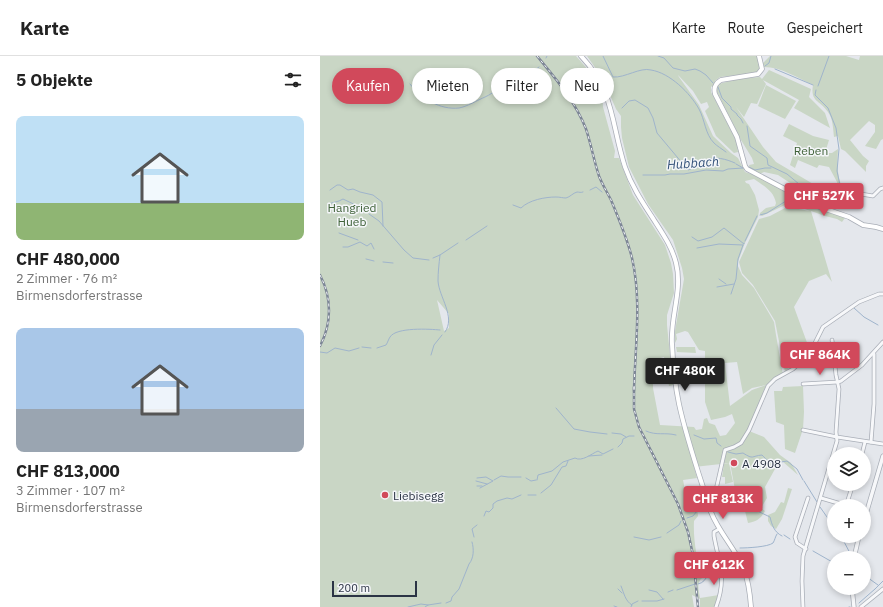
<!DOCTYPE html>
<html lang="de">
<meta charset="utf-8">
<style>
:root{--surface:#fff;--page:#f2f2f2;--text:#222;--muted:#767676;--line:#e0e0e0;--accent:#d1495b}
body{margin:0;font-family:"IBM Plex Sans",sans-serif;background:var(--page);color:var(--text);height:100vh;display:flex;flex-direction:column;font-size:15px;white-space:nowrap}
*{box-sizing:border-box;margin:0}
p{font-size:13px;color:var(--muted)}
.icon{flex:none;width:22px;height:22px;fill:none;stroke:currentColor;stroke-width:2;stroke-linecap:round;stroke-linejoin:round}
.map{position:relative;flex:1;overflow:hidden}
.panel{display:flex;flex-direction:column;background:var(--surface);width:320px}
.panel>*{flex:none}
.guide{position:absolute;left:12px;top:12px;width:380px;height:36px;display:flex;gap:8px}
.tools{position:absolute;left:507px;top:391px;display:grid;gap:8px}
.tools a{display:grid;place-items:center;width:44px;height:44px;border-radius:50%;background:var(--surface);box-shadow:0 2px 6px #0003;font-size:20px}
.scale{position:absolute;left:12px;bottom:10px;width:85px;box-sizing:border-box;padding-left:4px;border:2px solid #2b3445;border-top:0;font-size:11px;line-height:14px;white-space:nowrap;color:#2b3445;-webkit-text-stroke:3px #f4f6f9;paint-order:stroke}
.price{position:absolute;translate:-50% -34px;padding:0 9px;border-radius:4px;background:var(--accent);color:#fff;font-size:13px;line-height:26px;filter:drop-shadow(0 1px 2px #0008)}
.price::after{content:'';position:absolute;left:50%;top:24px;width:12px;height:9px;margin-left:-6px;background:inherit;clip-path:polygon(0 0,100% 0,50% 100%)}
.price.current{background:#222;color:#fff}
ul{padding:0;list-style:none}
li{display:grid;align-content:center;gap:8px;height:212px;padding:0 16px}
li span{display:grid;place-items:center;height:124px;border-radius:8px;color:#555}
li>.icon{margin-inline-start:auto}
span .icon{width:72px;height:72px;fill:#fffc;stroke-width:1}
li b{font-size:17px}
h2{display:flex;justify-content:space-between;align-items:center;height:48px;padding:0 16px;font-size:17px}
.chip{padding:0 14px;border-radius:18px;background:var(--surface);box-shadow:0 2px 6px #0003;font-size:14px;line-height:36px}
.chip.current{background:var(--accent);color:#fff}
header{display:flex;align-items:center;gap:24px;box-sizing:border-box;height:56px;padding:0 20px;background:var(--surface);border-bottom:1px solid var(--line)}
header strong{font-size:19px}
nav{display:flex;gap:22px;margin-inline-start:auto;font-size:14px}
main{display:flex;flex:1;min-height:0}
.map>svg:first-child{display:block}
.green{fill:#c9d6c5;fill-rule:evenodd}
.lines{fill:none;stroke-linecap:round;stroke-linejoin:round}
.stream{stroke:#9fb4cc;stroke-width:1}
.minor-casing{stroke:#a9aeb7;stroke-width:4.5}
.tertiary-casing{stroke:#a9aeb7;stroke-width:5}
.secondary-casing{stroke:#a9aeb7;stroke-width:5.5}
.minor{stroke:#f7f8fa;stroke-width:3}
.tertiary{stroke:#f7f8fa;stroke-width:3.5}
.secondary{stroke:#fff;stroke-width:4}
.rail-casing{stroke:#7d8696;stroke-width:2.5}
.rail{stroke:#f4f6f9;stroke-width:1;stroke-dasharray:3;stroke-linecap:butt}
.poi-dot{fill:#d1495b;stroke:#f4f6f9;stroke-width:1.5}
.labels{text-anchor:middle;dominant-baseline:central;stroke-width:3;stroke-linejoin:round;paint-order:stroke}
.park-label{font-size:12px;fill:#3f6138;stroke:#f4f6f9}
.poi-label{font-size:12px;fill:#2b3445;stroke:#f4f6f9;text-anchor:start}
.water-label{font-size:13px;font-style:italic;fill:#34527a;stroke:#f4f6f9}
</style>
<header>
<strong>Karte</strong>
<nav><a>Karte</a><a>Route</a><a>Gespeichert</a></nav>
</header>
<main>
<section class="panel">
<h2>5 Objekte<svg class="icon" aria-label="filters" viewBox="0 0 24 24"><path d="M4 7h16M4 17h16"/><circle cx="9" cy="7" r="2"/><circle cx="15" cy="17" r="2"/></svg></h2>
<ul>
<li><span style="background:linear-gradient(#bfe0f5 70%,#8fb573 0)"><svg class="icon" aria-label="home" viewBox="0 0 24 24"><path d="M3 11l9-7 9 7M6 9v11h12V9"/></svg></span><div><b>CHF 480,000</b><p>2 Zimmer · 76 m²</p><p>Birmensdorferstrasse</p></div></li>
<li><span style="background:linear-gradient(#a9c7e8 65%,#9aa5b1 0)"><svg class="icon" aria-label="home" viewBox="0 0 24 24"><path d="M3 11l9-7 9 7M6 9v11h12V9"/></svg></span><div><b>CHF 813,000</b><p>3 Zimmer · 107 m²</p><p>Birmensdorferstrasse</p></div></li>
</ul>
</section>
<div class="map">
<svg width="563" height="551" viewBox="0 0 563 551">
<rect width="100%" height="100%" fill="#e4e7ec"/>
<!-- green -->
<g class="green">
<path d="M0,0h256l15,17 11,20 1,14 12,44 -1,7h5l14,37 32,50 6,18 2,11 1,19 -7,22v10l6,60 -4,1 -5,-29 -11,3v28l7,37 34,2 2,3 6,-1 2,-10 3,-1 2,5 6,2 5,11 6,-1 9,-12 -3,-9 -7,3 -14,3 -6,-18v-51l-6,-1 -11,-18 -3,-1 -9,3 1,5 -2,4v-12l9,-52 -2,-11 -9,-28 -25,-36 -19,-37 -7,-29 -1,-11v-11l-5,-7 -13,-30 -16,-23h170l3,13 -4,4 -36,4 -5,4 5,5 -1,-2 18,-5 23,-2 2,2 7,-9 42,19 -2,8 16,16 5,15 -36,-20 5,-8 -36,-20 3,4 -9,20 -6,-1 -7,14 -8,-10 27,40 13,15 44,26 -3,7 -7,1 -32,-21 -14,-3 -8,4 66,34 23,8 -3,4 -5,-3 -12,-3 -14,-5 21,71 -6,-8 -17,7 -15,26 15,41 -24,24 -10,-51 -22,-36 -11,-12 -3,-11 20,-43 11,-3 17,-9 23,4 -15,-6h-10l-23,11 -2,-1v-2l6,-5 9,-2 1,-3c-2,-12 -12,-17 -22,-24l-9,2 1,2 3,1 6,11 4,15 -1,7 -13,26 -8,21 5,11 12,13 16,27 4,7 2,13h-2h2l7,40 -17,10 -17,46 15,6 16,18 11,8 7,12 -16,-14 -2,4 -5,4 -10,18 2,11 -6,10 4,3c-4,8 -9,11 -17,12l-4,-16 -8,-12 -6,-32 -36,4 3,11 -14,2 3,15c10,7 11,9 12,21l-4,5c-1,19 3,38 8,57 -6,5 -3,13 -2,20l19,-3 -4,12h-15v-8l-8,-4 2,12h-374zM358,19l15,16 8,13 6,-2 2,5 -4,4 11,25 18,17 4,-1 -2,-12 -25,-48v-6l6,6 24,48 11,18 2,6 -5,1 2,9 -6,-2 -7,-14 -7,-5 -18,-17 -14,-31 -20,-28zM117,244l12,14v14l-5,3zM417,306l6,32 9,-6 14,-3 -14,5 -22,16 -5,-43z"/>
<path d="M450,0h76l13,4 1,-4h23v83l-2,1 -5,9 -11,-3 10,-14v-7l-6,-4 -19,19 13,16 6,5 -3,5v6l-21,-21 -4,-2 -3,-13 -4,1c-1,-9 -1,-18 -6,-25 -8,-12 -18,-10 -15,-27 -15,-7 -32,-18 -49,-18l-1,-4z"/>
<path d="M446,29l30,16 -11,18 -27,-13z"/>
<path d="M469,68l24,12 16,4 -4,13h7l6,-4c-1,18 -1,29 7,45l-3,2 -3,-1 -2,-13 -8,-15 -10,-2 -2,3 -19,-8 -3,8 -5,-3 7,-22 -14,-7z"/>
<path d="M356,291h19l1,6 -19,-1z"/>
<path d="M483,330l1,26 -1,17 -8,24 -10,-4 -1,-24 -8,-3 -2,-31h8l1,-4z"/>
<path d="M409,407l4,19 -8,2v-7h-3l2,-13z"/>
<path d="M468,432l4,1 -10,30 -6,10 -5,-3 -3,-5v-6l7,-3 6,-10 3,1z"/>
</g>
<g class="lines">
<!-- stream -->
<g class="stream">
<path d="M283,0l10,21c12,1 27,-10 38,-7 19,3 39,23 48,39 6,11 6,25 15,34 3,3 8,6 12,9"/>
<path d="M338,0l6,2 9,10 12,3 10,-2 5,2 6,4 7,8"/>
<path d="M226,2l1,-2"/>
<path d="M445,10l4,-3 2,-7"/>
<path d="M455,13l38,16"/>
<path d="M90,28c12,15 30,26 49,24 7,-1 19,-8 26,-11 5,-2 9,-6 14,-7l4,-4 9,1"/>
<path d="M197,28l22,-17"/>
<path d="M498,30l11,-30"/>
<path d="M398,31l4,11 9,9v2l6,5v1l4,4 2,4"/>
<path d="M496,34l-1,5 13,13 8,20 3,21 -2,22 4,19 -1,11"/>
<path d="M302,52l7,-7 6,-1 13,8 5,10 4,15 31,37c7,-2 12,-6 18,-10 9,-4 20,-1 29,3"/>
<path d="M427,70l3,20 17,12 1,7 19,9 12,10 8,2 6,13"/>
<path d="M416,108l7,4"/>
<path d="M429,111l6,3 10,-2h6"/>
<path d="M323,119h22l5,-1h14l22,-4 17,1 5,-2 15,-1"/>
<path d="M10,134l7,-5h3l8,5 5,-1 7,3 13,3 9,7 1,24"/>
<path d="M270,134l6,-3 6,5"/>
<path d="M8,148l11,-3 4,-2 21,10 3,3"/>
<path d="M193,149l8,3c8,-8 24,-11 35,-11 4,0 7,1 10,1 4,-1 7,-5 11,-6 2,0 4,1 6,0"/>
<path d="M49,158l10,7 25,29 9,8 16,2"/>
<path d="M440,159l7,-2 19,-12"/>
<path d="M19,177l19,7"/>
<path d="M372,181l6,4 14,-4 12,-9 20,16v-1"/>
<path d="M146,184l21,-14"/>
<path d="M425,185l12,-25"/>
<path d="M23,191h5l12,-5 7,4 4,-3 3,6"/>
<path d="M377,192l22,-4 24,1"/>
<path d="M120,199c-1,9 -2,17 -2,26 1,16 18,36 7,51"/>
<path d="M113,202l7,-3 18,-12"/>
<path d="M46,203l8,2"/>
<path d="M63,206l10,1"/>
<path d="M399,223l7,5"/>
<path d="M397,231l17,-3"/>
<path d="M411,238l5,-15 2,-20 5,-14"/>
<path d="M534,252l10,9 14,8"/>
<path d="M42,291l9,1"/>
<path d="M57,292l9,-3c2,-3 2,-5 4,-8 6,-10 40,-8 50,-7"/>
<path d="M0,296l7,1 8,-5 14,3 10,-3"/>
<path d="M111,299l3,-10 8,-10"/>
<path d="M236,352l18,21 16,3 17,2"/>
<path d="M326,375c11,5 18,1 30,4"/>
<path d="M292,377l9,1 5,3"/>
<path d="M374,379l10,4 12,-1 1,5 4,3"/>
<path d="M298,391l4,-4 1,-4 6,-3h5"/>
<path d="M408,396l8,2 7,-1c11,7 8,3 19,2 5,5 9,10 17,9l2,-2 6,-1 10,8 6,11"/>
<path d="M269,400l13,-1"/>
<path d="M157,422l9,-1 7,4 -13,7"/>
<path d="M206,422l5,3 5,-1"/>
<path d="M174,424l7,-4 7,1h13"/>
<path d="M217,424l1,-5 14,-4 11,-9 12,-4c7,4 16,-4 23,-7l5,3 10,-5"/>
<path d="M156,425l11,3"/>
<path d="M484,425l13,21"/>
<path d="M157,430h5"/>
<path d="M221,437l10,-8 11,-18 4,-1 2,-5"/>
<path d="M208,439h8"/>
<path d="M405,439l12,-2 5,10 5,1 4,4 19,9c2,8 4,15 12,19"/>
<path d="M500,451l14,20"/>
<path d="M164,460l2,-5 3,1 4,-4v-4l4,-3 10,-3 5,1 9,-4"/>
<path d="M367,462l6,-2 4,-5"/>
<path d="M347,477l12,-8 2,-4"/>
<path d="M464,479l6,4"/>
<path d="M521,480l10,19"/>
<path d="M154,481l-2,-8 5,-4"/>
<path d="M314,481l15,3 12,-3"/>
<path d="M420,492c7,0 28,-1 33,-5 2,-3 2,-6 4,-9"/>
<path d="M493,495l21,12"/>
<path d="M544,519l14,10"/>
<path d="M378,528c11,-2 9,-15 16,-20"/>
<path d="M301,530c3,7 4,15 11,19"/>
<path d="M298,533l4,4"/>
<path d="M555,533l8,-8"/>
<path d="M329,534l8,2 6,7"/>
<path d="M357,534l18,-6"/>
<path d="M348,536l5,-2"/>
<path d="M322,545h15l7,-2"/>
<path d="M126,547l5,-2 1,-4 7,-8 10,-25c5,-6 5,-15 3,-22"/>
<path d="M539,547l16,-14"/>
<path d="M294,550l3,1"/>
<path d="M88,551l13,-3 7,1"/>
<path d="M105,551l3,-2 13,-2"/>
<path d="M311,551l1,-3 6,-3"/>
<path d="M529,551h1"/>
</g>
<defs>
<g id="minor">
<path d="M535,137l18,3 7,-7 3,-1"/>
<path d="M483,328l35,-2 3,-1 21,-16 21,-23"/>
<path d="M483,374l34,7 46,7"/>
<path d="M551,386l3,-38v-50"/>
<path d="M542,398l3,-12"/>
<path d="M501,442l27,8"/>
<path d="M389,450l4,-3 12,-53 9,-3 7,-4 8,-13 19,-44 7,-7 18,-10 10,-9 10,-13 10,-20 36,-25 20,-8h4"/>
<path d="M526,450l7,-22"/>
<path d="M486,493l-9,-6 -2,-6 13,-39"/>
<path d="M396,551c11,-29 3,-43 -2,-71v-4l5,-3"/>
<path d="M483,551l-1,-26 1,-25 34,-115 -1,-9 3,-43 -3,-14 -4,-35"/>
<path d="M541,551l22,-18"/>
</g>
<g id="tertiary">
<path d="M544,465l19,-65"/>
<path d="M534,502l5,-22"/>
<path d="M532,532l2,19"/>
</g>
<g id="secondary">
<path d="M261,0c34,36 30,68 44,111 7,20 18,36 29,53 9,14 18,27 22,43 7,27 -6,54 -4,81 1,20 3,41 7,60 8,37 21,73 32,108 8,21 25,37 33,58 5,12 6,24 7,37"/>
<path d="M439,0l3,13 -4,5 -37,6c-5,3 -8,7 -6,14l22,43 8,29 2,3 70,37 32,11 14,8 13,2 7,2"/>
</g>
</defs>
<!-- minor casing -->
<use href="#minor" class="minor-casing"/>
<!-- tertiary casing -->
<use href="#tertiary" class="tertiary-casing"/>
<!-- secondary casing -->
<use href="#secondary" class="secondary-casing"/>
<!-- minor -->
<use href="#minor" class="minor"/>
<!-- tertiary -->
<use href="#tertiary" class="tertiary"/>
<!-- secondary -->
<use href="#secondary" class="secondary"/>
<defs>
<g id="rail">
<path d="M217,0c19,23 38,45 49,73 5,15 8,32 13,47 3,8 8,16 12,24 8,19 16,38 21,58 10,43 3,89 2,133"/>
<path d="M0,219c12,23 12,48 0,71"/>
<path d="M314,331v22l5,18 39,77 10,28 5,23 5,52"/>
</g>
</defs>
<!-- rail casing -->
<use href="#rail" class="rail-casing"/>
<!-- rail -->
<use href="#rail" class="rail"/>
</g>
<!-- markers -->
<g class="poi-dot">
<circle cx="414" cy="407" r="4"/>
<circle cx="65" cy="439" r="4"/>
</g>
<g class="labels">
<!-- park labels -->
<g class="park-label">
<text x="491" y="94">Reben</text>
<text x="32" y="151">Hangried<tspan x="32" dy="14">Hueb</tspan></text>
</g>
<!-- poi labels -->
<g class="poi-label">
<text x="422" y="407">A 4908</text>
<text x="73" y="439">Liebisegg</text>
</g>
<!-- water labels -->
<g class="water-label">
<text transform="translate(373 107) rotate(-4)">Hubbach</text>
</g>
</g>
</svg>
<div class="tools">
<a><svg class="icon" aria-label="layers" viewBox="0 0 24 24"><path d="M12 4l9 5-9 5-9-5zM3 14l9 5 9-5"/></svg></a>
<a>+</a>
<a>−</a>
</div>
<div class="scale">200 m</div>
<b class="price" style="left:504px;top:161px">CHF 527K</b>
<b class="price" style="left:500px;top:320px">CHF 864K</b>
<b class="price current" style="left:365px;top:336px">CHF 480K</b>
<b class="price" style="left:403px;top:464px">CHF 813K</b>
<b class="price" style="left:394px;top:530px">CHF 612K</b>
<div class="guide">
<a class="chip current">Kaufen</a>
<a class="chip">Mieten</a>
<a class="chip">Filter</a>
<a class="chip">Neu</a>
</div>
</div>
</main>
